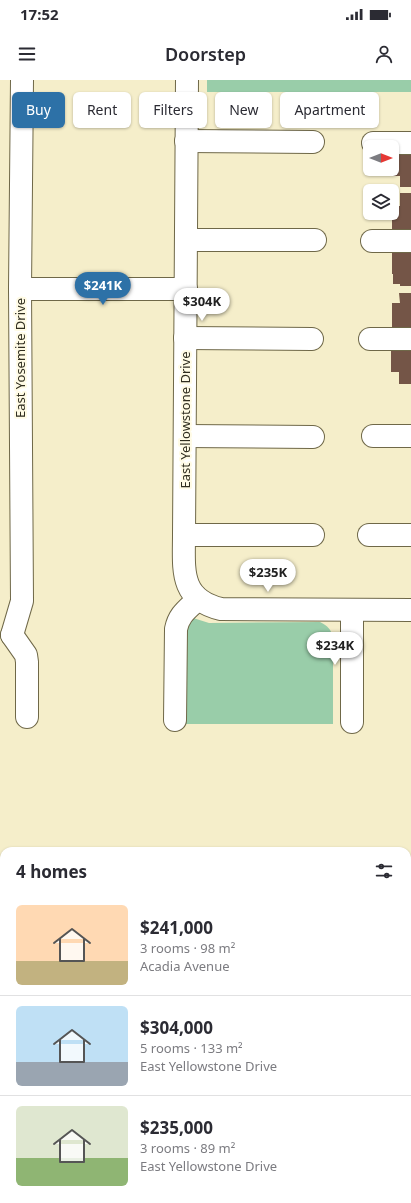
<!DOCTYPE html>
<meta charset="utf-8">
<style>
:root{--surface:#fff;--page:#f2f2f3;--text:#2b2b33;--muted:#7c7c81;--line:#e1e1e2;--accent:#2d71a7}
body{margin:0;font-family:"Noto Sans",sans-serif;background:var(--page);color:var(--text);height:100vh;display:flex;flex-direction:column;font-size:15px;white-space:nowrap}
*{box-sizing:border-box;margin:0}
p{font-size:13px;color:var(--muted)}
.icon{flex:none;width:22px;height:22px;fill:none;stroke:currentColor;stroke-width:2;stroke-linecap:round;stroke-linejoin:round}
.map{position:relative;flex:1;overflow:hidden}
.side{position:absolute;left:0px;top:767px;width:411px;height:356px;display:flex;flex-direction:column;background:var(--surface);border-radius:12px 12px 0 0;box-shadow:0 1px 3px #0004}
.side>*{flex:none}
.hud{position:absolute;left:12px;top:12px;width:387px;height:36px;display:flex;gap:8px}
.needle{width:26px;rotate:90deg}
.buttons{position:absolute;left:363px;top:60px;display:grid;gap:8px}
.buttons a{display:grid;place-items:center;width:36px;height:36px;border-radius:6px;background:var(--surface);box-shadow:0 1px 3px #0004;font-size:20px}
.price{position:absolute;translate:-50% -34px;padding:0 9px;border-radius:14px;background:#fff;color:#222;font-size:13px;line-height:26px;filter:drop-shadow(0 1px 2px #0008)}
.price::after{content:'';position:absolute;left:50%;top:24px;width:12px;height:9px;margin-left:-6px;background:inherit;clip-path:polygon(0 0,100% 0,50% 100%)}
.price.selected{background:var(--accent);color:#fff}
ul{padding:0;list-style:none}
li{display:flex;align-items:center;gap:12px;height:100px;padding:0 16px}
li+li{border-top:1px solid var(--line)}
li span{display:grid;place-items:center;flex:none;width:112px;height:80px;border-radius:6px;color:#555}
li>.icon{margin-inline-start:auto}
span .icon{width:48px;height:48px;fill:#fffc;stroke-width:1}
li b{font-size:17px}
h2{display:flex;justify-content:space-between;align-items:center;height:48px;padding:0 16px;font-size:17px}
.pill{padding:0 14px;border-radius:6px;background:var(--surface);box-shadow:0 1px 3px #0004;font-size:14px;line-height:36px}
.pill.selected{background:var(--accent);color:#fff}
.status{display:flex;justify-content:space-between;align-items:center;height:28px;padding:0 20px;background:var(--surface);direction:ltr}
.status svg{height:11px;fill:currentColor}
header{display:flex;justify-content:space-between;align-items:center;height:52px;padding:0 16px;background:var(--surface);font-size:18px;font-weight:600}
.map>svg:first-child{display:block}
.green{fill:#99cda9}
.building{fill:#745547}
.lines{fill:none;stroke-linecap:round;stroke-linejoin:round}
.minor-casing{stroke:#6f6848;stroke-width:24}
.minor{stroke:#fff;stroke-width:22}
.labels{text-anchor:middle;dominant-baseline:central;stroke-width:4;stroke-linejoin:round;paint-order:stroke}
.street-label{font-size:13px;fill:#302e20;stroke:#fffbe5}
</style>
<div class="status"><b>17:52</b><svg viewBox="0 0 49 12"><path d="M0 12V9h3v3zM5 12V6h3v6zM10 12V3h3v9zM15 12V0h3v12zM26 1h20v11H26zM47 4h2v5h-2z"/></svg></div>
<header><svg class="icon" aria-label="menu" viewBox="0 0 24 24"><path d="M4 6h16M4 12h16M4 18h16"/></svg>Doorstep<svg class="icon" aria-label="person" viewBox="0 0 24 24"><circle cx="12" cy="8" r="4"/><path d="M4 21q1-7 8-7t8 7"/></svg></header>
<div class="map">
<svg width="411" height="1123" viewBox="0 0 411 1123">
<rect width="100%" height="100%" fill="#f5eeca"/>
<!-- green -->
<g class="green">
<rect x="207" y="0" width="204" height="12"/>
<path d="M190,537l19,6 111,-1c8,4 11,7 13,16v86h-152l-1,-90z"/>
<path d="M0,953l4,4v162h158v4h-162z"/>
</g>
<!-- building -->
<g class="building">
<path d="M392,72h19v35h-11v-11h-7z"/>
<path d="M400,113h11v37h-19v-24h8z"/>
<path d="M392,170h19v36h-11v-2h-7v-10h-1z"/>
<path d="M399,213h12v35h-19v-25h8z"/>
<path d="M391,268h20v36h-12v-12h-8z"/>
</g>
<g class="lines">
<defs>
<g id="minor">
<path d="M187,0l-3,455c0,34 -5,64 37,74l190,1"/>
<path d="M186,61l127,1"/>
<path d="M373,63h38"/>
<path d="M186,160h129"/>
<path d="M372,161h39"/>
<path d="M20,209h166"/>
<path d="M185,258l127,1"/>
<path d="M370,259h41"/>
<path d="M185,356l128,1"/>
<path d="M373,356h38"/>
<path d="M184,455h129"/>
<path d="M369,455h42"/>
<path d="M352,530v112"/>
<path d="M12,555l10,-34 -2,-312 2,-209"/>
<path d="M12,555l14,20 1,7v55"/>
<path d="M175,640l1,-91c3,-15 12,-20 22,-30"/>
<path d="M407,961h4"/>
<path d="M53,1123v-4"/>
</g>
</defs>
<!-- minor casing -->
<use href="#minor" class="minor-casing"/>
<!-- minor -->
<use href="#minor" class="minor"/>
</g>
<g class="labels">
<!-- street labels -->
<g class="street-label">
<text transform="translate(20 278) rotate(-90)">East Yosemite Drive</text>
<text transform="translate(185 340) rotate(-90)">East Yellowstone Drive</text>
</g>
</g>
</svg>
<div class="buttons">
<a><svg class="needle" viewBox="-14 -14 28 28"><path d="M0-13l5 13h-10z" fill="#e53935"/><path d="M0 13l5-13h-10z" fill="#7c7c81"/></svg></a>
<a><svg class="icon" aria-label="layers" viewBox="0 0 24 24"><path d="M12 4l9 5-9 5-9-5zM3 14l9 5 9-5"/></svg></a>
</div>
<b class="price selected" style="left:103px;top:226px">$241K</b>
<b class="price" style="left:202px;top:242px">$304K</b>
<b class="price" style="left:268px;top:513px">$235K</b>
<b class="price" style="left:335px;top:586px">$234K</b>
<div class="hud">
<a class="pill selected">Buy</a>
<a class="pill">Rent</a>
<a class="pill">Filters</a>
<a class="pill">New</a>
<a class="pill">Apartment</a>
</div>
<section class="side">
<h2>4 homes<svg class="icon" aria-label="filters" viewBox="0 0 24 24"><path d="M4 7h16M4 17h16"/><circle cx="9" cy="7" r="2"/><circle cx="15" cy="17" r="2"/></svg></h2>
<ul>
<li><span style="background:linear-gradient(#ffd9b3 70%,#c2b280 0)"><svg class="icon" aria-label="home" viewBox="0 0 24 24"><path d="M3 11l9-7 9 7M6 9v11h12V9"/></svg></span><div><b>$241,000</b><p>3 rooms · 98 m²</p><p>Acadia Avenue</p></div></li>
<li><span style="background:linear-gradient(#bfe0f5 70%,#9aa5b1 0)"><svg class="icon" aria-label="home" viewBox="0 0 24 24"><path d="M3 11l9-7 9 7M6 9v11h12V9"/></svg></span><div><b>$304,000</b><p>5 rooms · 133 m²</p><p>East Yellowstone Drive</p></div></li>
<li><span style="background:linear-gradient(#dfe7d0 65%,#8fb573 0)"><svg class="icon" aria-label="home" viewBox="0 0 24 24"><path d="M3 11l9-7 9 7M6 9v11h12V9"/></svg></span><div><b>$235,000</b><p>3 rooms · 89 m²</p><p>East Yellowstone Drive</p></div></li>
</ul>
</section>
</div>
